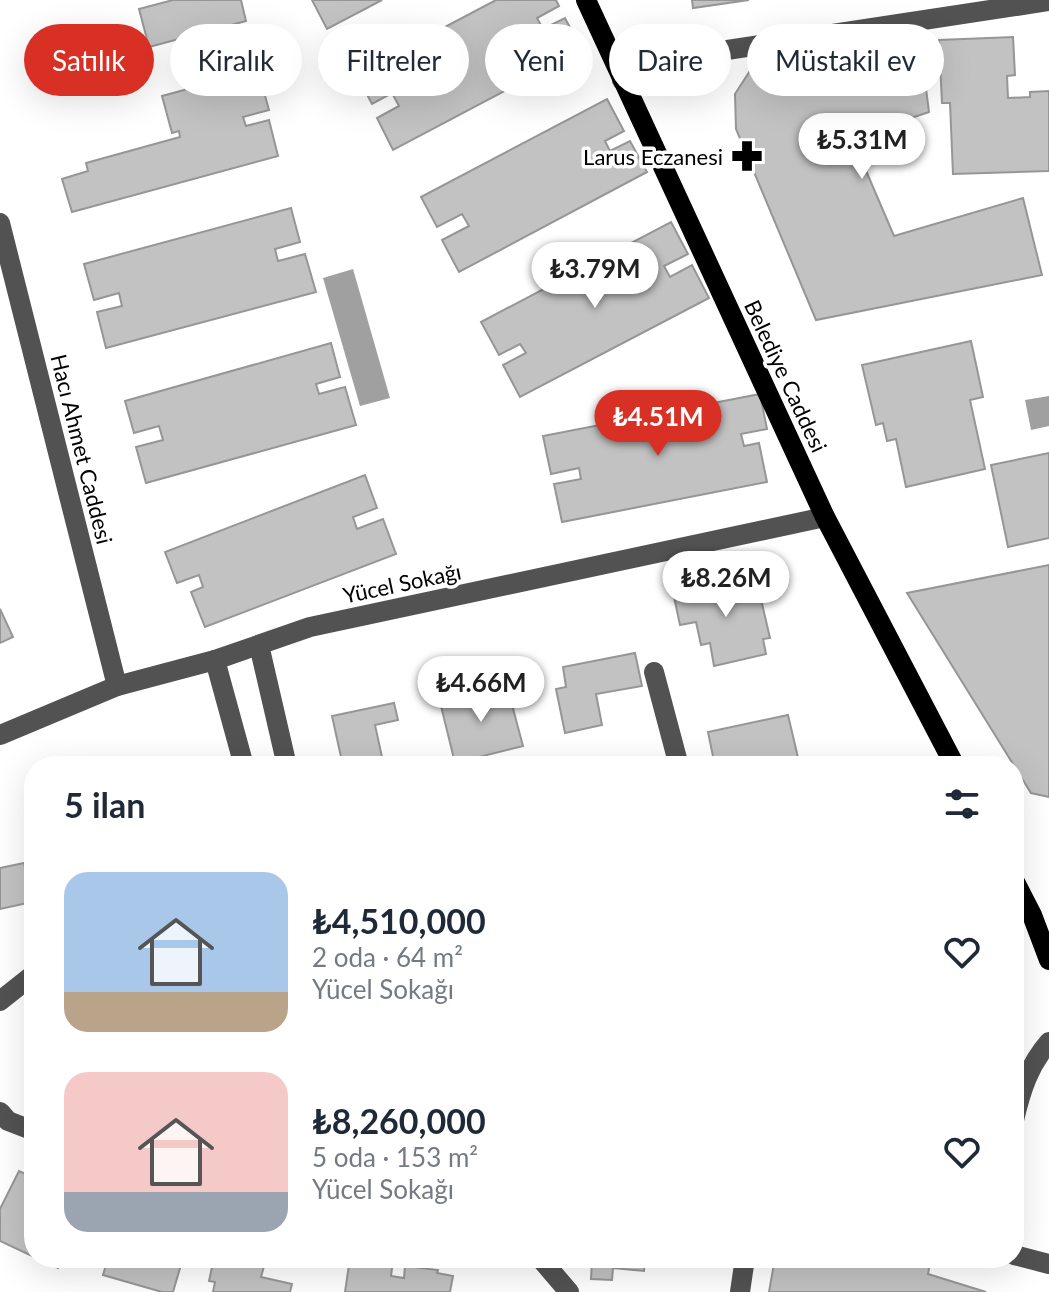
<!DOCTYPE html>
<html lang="tr">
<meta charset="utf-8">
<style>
:root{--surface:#fff;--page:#f2f2f3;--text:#1f2937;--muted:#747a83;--accent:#d93025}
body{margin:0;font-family:Lato,sans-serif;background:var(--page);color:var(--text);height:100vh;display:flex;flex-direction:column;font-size:30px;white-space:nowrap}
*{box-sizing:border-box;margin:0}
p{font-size:26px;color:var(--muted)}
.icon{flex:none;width:44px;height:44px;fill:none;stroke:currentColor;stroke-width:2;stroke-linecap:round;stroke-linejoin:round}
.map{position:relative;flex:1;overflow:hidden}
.sheet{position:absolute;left:24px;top:756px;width:1000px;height:512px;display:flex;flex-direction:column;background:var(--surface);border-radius:32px;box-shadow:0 8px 32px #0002}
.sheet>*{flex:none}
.hud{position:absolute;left:24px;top:24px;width:1002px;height:72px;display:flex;gap:16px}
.price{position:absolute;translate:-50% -68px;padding:0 18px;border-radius:28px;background:#fff;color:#222;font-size:26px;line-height:52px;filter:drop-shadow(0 2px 4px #0008)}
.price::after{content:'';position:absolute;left:50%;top:48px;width:24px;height:18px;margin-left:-12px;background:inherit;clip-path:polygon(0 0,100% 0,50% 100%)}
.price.active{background:var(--accent);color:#fff}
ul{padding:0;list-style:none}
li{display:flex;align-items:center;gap:24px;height:200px;padding:0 40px}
li span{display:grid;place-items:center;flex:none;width:224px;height:160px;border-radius:24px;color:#555}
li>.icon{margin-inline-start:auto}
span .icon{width:96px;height:96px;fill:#fffc;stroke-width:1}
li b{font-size:34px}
h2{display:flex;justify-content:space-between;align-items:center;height:96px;padding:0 40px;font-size:34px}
.tag{padding:0 28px;border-radius:36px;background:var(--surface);box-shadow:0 8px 32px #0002;font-size:28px;line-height:72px}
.tag.active{background:var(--accent);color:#fff}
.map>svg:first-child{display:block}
.water{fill:#a0a0a0}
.building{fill:#c2c2c2;stroke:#969696;stroke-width:2}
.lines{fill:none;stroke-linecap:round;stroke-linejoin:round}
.minor{stroke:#525252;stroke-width:20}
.major{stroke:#000;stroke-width:20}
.labels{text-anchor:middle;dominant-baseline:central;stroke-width:7;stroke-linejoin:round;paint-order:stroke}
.poi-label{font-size:22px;fill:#000;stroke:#fff;text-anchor:end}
.street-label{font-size:22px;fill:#000;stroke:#fff}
</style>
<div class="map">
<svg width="1049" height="1292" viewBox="0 0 1049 1292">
<rect width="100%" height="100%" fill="#fff"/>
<!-- water -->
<g class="water">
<path d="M353,269l37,129 -30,8 -37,-128z"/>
<path d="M1049,396v30l-18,4 -6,-30z"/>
</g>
<!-- building -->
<g class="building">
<path d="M173,0h68l5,21 -97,26 -10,-38z"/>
<path d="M312,0h70l-55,29z"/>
<path d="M496,0h60l3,6 -22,12 6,11 22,-11 17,32 -189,100 -16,-32 22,-12 -7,-13 -20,11 -16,-30z"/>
<path d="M692,0h57l-56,8z"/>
<path d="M919,33l10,79 -77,26 42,98 129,-38 19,77 -226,45 -80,-191 -1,-35 20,-31 16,-3 24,-14z"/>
<path d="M1013,37l2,38 -8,1 1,22 22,-1v-5l19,-1v80l-96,3 -3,-71h-8l-3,-63z"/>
<path d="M258,70l11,40 -26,7 3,9 23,-6 9,36 -206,56 -10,-33 26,-8 -2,-8 94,-26 -1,-6 -7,2 -10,-37z"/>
<path d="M607,99l17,32 -19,10 5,10 20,-10 17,31 -188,100 -17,-32 27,-14 -7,-12 -25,13 -16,-30z"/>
<path d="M291,208l9,34 -25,7 3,12 27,-7 11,38 -210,56 -9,-36 25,-6 -3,-13 -25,7 -10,-36z"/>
<path d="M671,222l17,32 -24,12 6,11 22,-12 17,33 -189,99 -17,-32 23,-12 -6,-9 -21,11 -18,-33z"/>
<path d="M971,341l12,56 -13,3 15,69 -79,18 -10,-48 -9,2 -4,-18 -7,2 -14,-60z"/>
<path d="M331,343l9,34 -24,7 3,10 26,-7 11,38 -210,58 -10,-36 27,-7 -4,-14 -25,7 -9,-32z"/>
<path d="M760,394l7,35 -26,5 3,12 15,-3 8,39 -205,40 -8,-38 27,-5 -2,-11 -28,6 -8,-38z"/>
<path d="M1049,453v85l-41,9 -17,-82z"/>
<path d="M365,475l12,33 -24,9 4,12 26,-10 13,35 -191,73 -14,-35 12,-5 -4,-12 -22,8 -12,-31z"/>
<path d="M1049,565v232l-18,-4 -124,-200z"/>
<path d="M751,576l4,20 5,-1 10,43 -7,1 3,15 -52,12 -4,-23 -9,2 -5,-23 -16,3 -7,-33z"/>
<path d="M0,609l13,28 -13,6z"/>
<path d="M635,653l7,33 -46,8 6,31 -37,8 -9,-44 10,-2 -3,-20z"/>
<path d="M507,686l16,60 -68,17 -15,-61z"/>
<path d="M394,703l4,17 -23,5 9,41h-30v-3l-11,3 -11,-50z"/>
<path d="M788,715l12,51h-45v-4l-19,4h-21l-7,-34z"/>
<path d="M24,863l8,39 -32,7v-41z"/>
<path d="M34,1169v88l-34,-16v-32l19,-38 11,5z"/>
<path d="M36,1258h28l-6,10z"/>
<path d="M108,1258h75l-10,34h-11l-59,-17z"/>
<path d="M214,1258l52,1 -5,18 31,7 -2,8h-77l2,-10 -6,-1z"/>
<path d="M350,1258l43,2 -2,16 13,2 1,-12 33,4 -1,3 16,3 -3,16h-105z"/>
<path d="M645,1258l-1,13 -31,-3 -1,12 -21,-1 1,-19 -6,-1z"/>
<path d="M775,1258h156l-3,16 58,18h-217z"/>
</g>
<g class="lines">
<!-- minor -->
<g class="minor">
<path d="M622,80l79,-26 348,-53"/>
<path d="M0,223l117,463"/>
<path d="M259,645l28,121"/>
<path d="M215,660l29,106"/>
<path d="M654,672l25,94"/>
<path d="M0,735l117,-49 98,-26 95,-33 515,-110"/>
<path d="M0,1001l34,-27"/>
<path d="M0,1112l8,9 26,10"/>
<path d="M1014,1120c7,-30 15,-55 35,-78"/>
<path d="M1014,1255l35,9"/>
<path d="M540,1258l29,34"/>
<path d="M740,1292l5,-34"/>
</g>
<!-- major -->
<g class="major">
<path d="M586,0l239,517 130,249"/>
<path d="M1014,880l18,35 17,45"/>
</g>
</g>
<!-- icons -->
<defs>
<symbol id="pharmacy-bare" viewBox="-9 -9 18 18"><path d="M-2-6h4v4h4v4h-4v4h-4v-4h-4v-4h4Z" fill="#000" stroke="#fff" stroke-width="2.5" paint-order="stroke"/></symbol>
</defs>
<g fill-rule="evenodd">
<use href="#pharmacy-bare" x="725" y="134" width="44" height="44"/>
</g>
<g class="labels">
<!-- poi labels -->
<g class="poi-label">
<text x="723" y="156">Larus Eczanesi</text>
</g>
<!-- street labels -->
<g class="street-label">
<text transform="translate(786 376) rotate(65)">Belediye Caddesi</text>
<text transform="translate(82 449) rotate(76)">Hacı Ahmet Caddesi</text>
<text transform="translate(402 583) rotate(-12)">Yücel Sokağı</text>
</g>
</g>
</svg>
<b class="price" style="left:862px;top:181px">₺5.31M</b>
<b class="price" style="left:595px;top:310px">₺3.79M</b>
<b class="price active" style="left:658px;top:458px">₺4.51M</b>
<b class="price" style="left:726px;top:619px">₺8.26M</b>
<b class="price" style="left:481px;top:724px">₺4.66M</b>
<div class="hud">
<a class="tag active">Satılık</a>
<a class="tag">Kiralık</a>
<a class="tag">Filtreler</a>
<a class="tag">Yeni</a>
<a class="tag">Daire</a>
<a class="tag">Müstakil ev</a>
</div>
<section class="sheet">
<h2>5 ilan<svg class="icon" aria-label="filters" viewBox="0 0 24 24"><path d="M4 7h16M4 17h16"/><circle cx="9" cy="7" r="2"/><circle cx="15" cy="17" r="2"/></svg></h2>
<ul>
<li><span style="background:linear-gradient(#a9c7e8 75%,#b9a48a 0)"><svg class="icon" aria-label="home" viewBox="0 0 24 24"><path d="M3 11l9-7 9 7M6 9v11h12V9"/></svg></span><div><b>₺4,510,000</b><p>2 oda · 64 m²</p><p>Yücel Sokağı</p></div><svg class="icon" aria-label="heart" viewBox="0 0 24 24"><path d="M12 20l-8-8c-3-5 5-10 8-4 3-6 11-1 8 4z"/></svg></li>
<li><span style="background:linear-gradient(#f6c9c9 75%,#9aa5b1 0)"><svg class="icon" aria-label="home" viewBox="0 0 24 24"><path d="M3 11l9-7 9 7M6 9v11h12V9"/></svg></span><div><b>₺8,260,000</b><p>5 oda · 153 m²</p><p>Yücel Sokağı</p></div><svg class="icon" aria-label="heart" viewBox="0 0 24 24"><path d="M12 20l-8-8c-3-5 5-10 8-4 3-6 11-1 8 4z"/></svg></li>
</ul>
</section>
</div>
